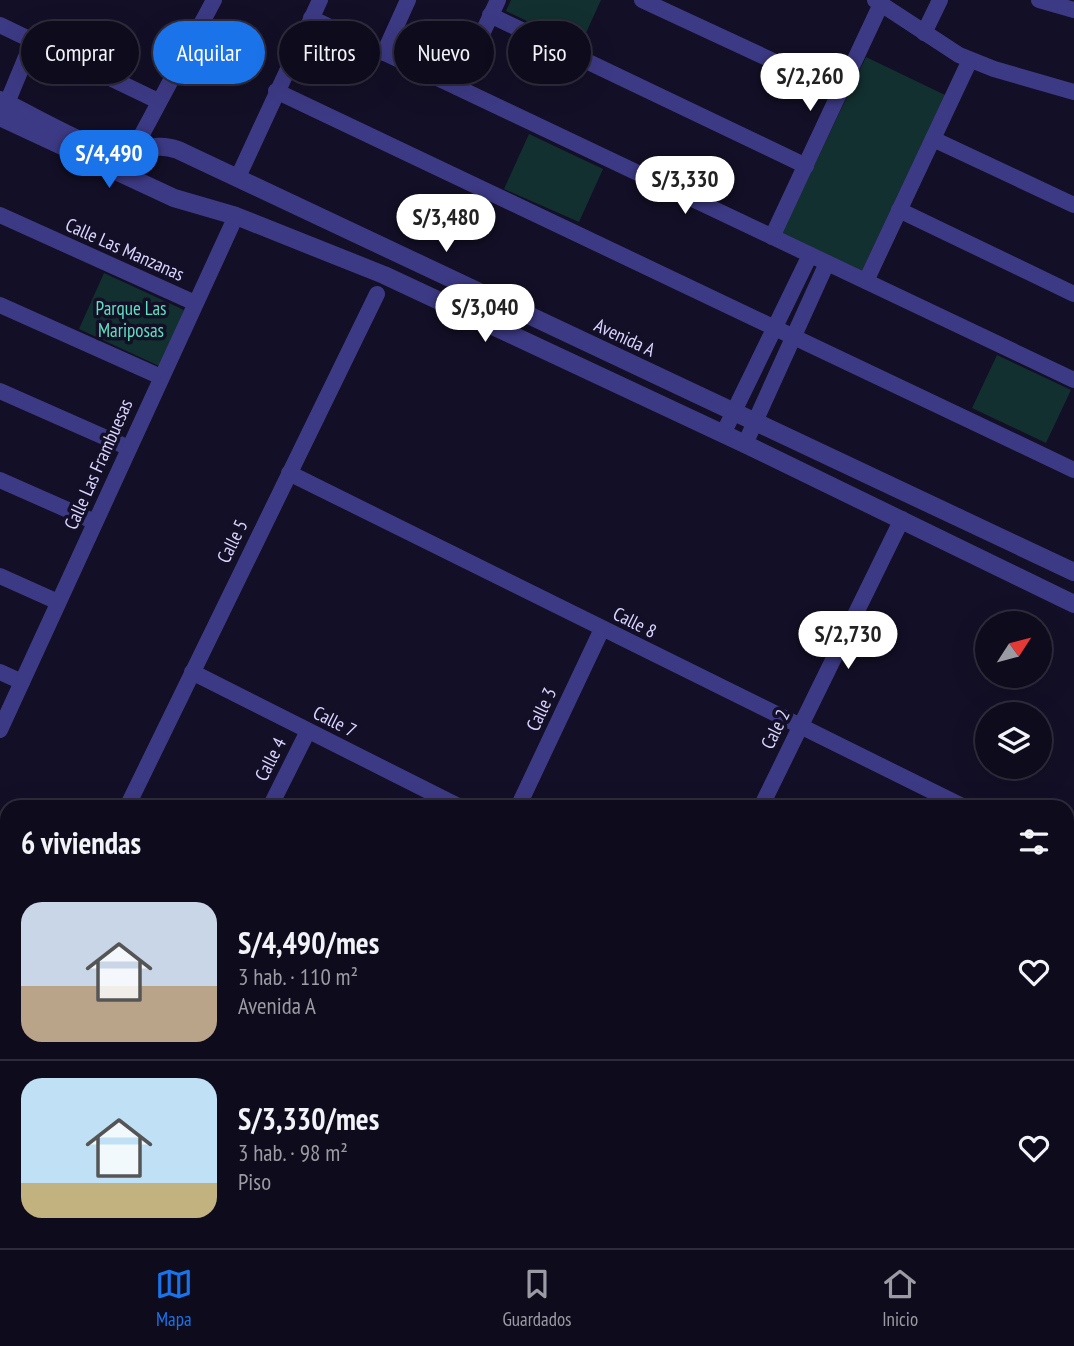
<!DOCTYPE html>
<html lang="es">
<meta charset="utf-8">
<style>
:root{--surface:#0e0b1c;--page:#171425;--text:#f1f3f6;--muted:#9b9ba3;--line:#2e2b3b;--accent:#1a73e8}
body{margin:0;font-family:"PT Sans Narrow",sans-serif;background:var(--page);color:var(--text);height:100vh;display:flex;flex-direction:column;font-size:26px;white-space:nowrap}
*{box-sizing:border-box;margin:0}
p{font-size:23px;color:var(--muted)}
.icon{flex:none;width:38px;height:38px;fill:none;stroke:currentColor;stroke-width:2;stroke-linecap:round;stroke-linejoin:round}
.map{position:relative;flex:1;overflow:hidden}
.side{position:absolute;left:0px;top:800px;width:1074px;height:450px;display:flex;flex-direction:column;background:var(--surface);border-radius:21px 21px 0 0;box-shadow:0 7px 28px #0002,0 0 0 2px var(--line)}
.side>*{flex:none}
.banner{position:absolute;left:21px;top:21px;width:700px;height:63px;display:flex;gap:14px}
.needle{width:46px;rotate:54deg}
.buttons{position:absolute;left:975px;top:611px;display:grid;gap:14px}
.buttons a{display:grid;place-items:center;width:77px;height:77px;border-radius:50%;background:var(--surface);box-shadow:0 7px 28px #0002,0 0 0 2px var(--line);font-size:35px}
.price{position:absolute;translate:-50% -60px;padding:0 16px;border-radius:24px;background:#fff;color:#222;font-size:23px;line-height:46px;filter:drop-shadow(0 2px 4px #0008)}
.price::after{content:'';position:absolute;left:50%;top:42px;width:21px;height:16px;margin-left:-10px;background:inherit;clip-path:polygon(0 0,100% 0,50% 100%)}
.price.on{background:var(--accent);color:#fff}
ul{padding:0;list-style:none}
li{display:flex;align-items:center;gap:21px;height:175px;padding:0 21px}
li+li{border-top:2px solid var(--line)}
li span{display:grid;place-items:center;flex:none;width:196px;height:140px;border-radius:21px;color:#555}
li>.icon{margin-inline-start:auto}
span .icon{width:84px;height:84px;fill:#fffc;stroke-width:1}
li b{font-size:30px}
h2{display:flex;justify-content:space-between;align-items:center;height:84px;padding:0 21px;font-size:30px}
.pill{padding:0 24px;border-radius:32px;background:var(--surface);box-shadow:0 7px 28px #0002,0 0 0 2px var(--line);font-size:24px;line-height:63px}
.pill.on{background:var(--accent);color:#fff}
.dock{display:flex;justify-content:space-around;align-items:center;height:98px;border-top:2px solid var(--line);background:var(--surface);font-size:19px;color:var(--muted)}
.dock a{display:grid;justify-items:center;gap:4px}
.dock .on{color:var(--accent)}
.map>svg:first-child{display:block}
.green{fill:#12302f}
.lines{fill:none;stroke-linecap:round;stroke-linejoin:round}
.minor{stroke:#3d3a85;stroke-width:16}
.tertiary{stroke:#3d3a85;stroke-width:18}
.secondary{stroke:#6f6bff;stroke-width:18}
.labels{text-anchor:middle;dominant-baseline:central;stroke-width:7;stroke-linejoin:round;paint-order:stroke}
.street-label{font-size:19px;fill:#d9d4ff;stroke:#130f26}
.park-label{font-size:19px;fill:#5fe0c0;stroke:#130f26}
</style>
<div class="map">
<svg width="1074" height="1248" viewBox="0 0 1074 1248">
<rect width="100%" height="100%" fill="#130f26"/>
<!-- green -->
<g class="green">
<path d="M511,0h90l-21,46 -74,-35z"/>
<path d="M866,57l79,38 -83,176 -80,-38z"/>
<path d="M529,134l74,35 -24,53 -75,-33z"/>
<path d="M104,273l80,37 -25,56 -80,-37z"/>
<path d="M997,355l74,35 -25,53 -74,-35z"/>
</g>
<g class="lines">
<!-- minor -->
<g class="minor">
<path d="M642,0l198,92"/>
<path d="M875,0l84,55 35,14 80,23"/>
<path d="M1039,0l35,10"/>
<path d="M490,15l316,151"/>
<path d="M311,18l763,362"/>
<path d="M0,25l158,76"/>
<path d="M924,33l16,-33"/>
<path d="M384,53l24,-53"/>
<path d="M457,87l41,-87"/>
<path d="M276,91l798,379"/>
<path d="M7,103l26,-63"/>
<path d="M933,139l141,66"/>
<path d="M133,151l81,-151"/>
<path d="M238,177l82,-177"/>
<path d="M899,210l175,84"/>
<path d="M0,215l195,88"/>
<path d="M772,237l109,-233"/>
<path d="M866,281l104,-221"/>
<path d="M0,305l161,72"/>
<path d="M0,391l129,57"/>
<path d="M723,434l87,-179"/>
<path d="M745,444l82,-181"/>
<path d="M289,473l675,334"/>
<path d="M0,480l95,42"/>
<path d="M0,576l58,26"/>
<path d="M0,672l22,10"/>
<path d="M192,672l268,135"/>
<path d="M0,730l236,-514"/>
<path d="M127,807l250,-513"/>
<path d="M270,807l38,-76"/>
<path d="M518,807l84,-178"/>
<path d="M761,807l141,-288"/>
<path d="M1068,856l6,4"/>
<path d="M0,1020l7,3"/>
<path d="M0,1222l7,2"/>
<path d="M52,1242l14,6"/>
<path d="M945,1242l6,6"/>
<path d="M291,1248l3,-6"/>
<path d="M548,1248l2,-6"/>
<path d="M795,1248l3,-6"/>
</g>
<!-- tertiary -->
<g class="tertiary">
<path d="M0,100c29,13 91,51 120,53 24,1 32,-12 58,-3l896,422"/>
<path d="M0,117l174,81 62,18 148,59 361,169 329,160"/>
</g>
<!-- secondary -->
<g class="secondary">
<path d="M1068,1045l6,-8"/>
<path d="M890,1248l5,-6"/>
<path d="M920,1248l5,-6"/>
</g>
</g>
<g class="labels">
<!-- street labels -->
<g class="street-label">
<text transform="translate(125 249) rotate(24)">Calle Las Manzanas</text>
<text transform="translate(625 337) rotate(25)">Avenida A</text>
<text transform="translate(98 464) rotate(-66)">Calle Las Frambuesas</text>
<text transform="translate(232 541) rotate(-64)">Calle 5</text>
<text transform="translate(635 622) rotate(27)">Calle 8</text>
<text transform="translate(541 709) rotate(-65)">Calle 3</text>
<text transform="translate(335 721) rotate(27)">Calle 7</text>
<text transform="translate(775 729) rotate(-64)">Cale 2</text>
<text transform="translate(270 759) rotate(-63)">Calle 4</text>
</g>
<!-- park labels -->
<g class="park-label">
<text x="131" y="308">Parque Las<tspan x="131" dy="22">Mariposas</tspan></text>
</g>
</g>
</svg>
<div class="buttons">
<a><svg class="needle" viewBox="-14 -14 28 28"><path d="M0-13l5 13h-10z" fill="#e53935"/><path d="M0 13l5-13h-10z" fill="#9b9ba3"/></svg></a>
<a><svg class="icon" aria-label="layers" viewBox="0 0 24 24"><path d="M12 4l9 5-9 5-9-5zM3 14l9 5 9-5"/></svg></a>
</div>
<b class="price" style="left:810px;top:113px">S/2,260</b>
<b class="price on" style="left:109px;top:190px">S/4,490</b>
<b class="price" style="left:685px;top:216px">S/3,330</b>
<b class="price" style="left:446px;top:254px">S/3,480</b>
<b class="price" style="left:485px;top:344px">S/3,040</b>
<b class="price" style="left:848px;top:671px">S/2,730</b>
<div class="banner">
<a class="pill">Comprar</a>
<a class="pill on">Alquilar</a>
<a class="pill">Filtros</a>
<a class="pill">Nuevo</a>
<a class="pill">Piso</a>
</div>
<section class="side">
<h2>6 viviendas<svg class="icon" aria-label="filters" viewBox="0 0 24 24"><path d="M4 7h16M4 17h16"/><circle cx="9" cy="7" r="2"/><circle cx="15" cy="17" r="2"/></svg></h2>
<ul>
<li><span style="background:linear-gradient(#c9d6e8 60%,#b9a48a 0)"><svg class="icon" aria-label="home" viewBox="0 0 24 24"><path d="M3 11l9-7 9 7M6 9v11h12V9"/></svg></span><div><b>S/4,490/mes</b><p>3 hab. · 110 m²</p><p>Avenida A</p></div><svg class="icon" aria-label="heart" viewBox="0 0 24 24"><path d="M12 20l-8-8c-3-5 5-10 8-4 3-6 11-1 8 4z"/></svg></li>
<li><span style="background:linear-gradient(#bfe0f5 75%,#c2b280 0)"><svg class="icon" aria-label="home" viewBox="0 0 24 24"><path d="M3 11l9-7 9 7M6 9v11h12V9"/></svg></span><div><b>S/3,330/mes</b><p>3 hab. · 98 m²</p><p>Piso</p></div><svg class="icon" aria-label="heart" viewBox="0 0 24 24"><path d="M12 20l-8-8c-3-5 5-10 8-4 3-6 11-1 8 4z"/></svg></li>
</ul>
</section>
</div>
<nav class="dock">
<a class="on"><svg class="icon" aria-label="map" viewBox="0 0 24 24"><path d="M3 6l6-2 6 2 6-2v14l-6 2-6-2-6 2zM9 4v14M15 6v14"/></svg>Mapa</a>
<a><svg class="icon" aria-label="saved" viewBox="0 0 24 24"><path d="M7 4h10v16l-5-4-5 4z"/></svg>Guardados</a>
<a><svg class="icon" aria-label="home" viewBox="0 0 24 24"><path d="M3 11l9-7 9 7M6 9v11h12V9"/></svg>Inicio</a>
</nav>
